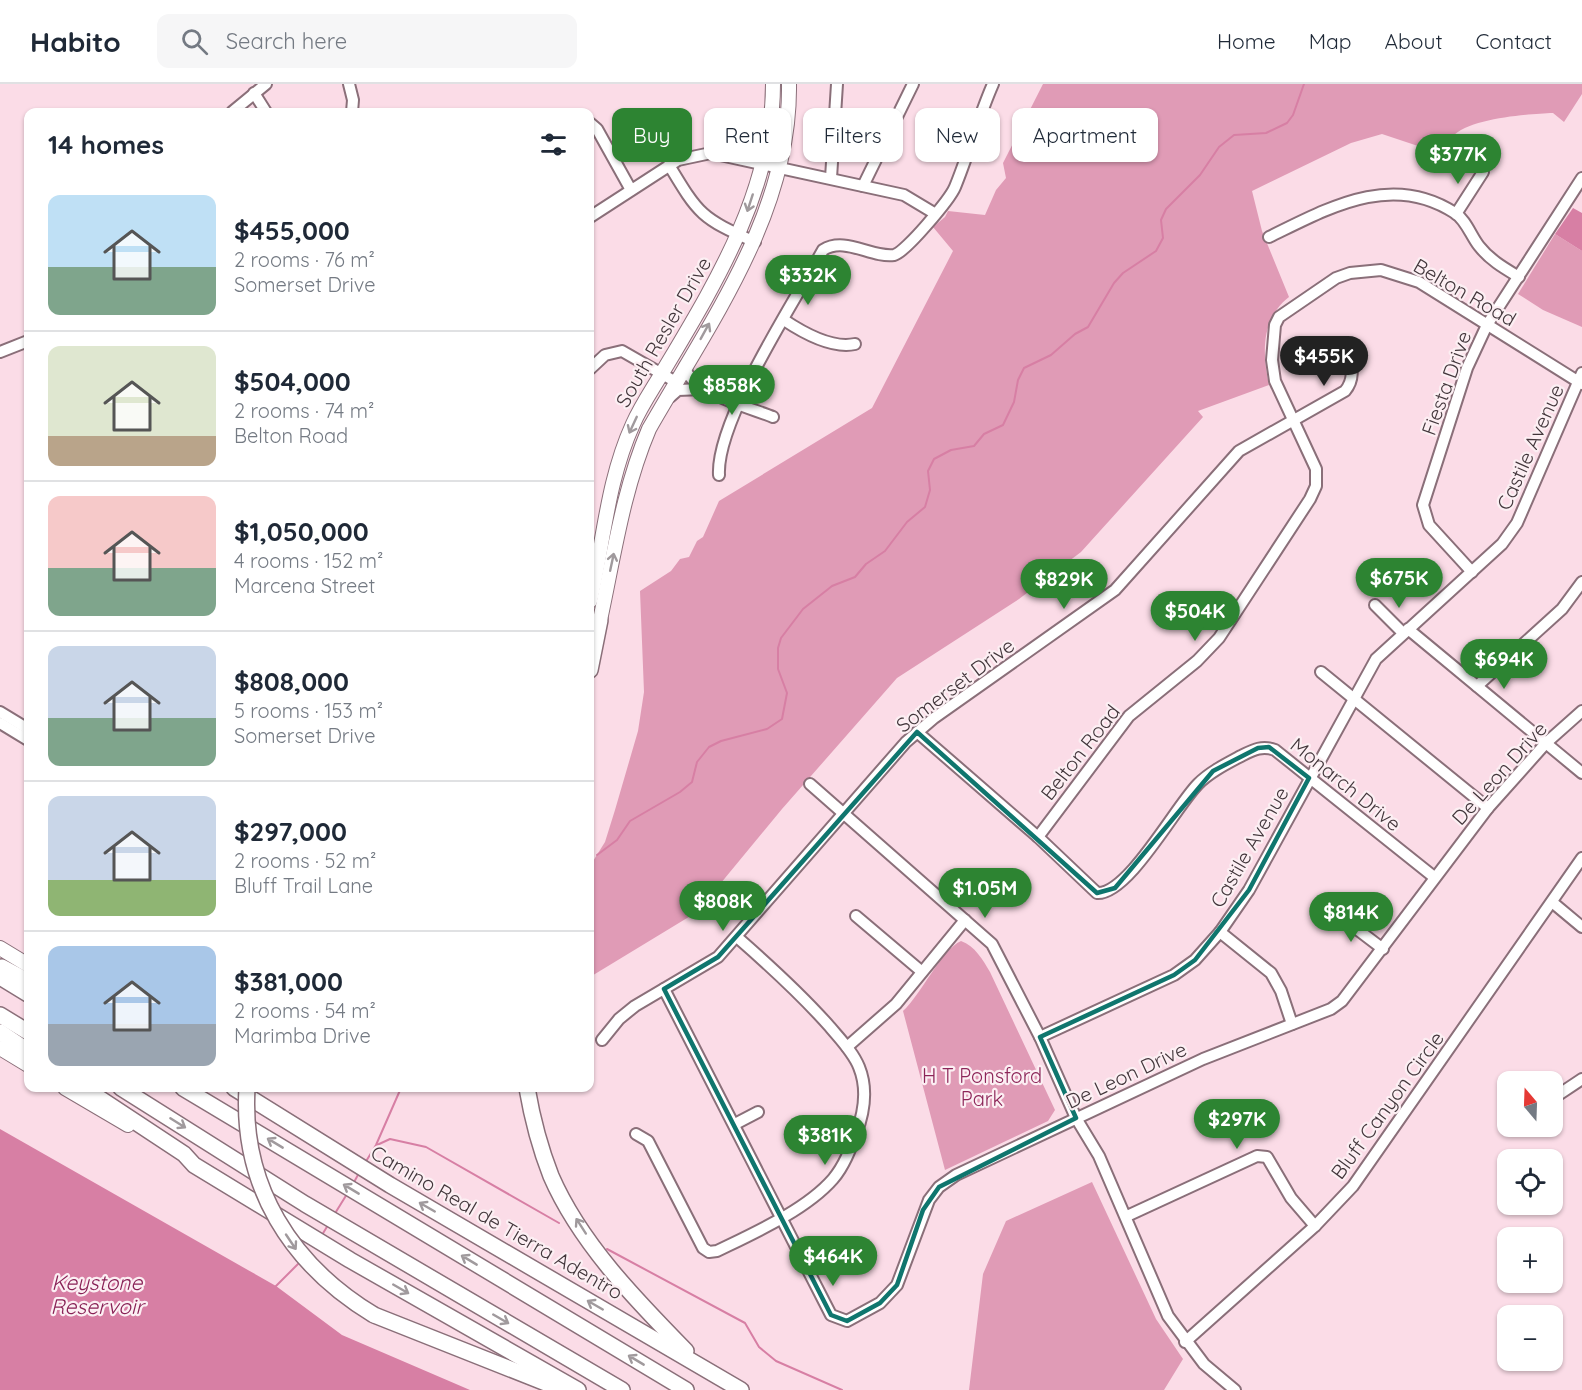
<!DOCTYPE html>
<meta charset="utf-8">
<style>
:root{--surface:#fff;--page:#f6f6f7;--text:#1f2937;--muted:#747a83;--line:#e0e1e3;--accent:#2d8432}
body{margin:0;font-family:Quicksand,sans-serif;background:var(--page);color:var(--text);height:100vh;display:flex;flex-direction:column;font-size:22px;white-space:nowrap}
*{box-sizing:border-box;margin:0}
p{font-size:20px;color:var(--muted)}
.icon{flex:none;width:33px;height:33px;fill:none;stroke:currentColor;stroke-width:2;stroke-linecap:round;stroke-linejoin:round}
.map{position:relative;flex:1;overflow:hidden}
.details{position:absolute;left:24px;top:24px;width:570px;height:984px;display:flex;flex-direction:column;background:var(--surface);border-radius:12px;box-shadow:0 2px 4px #0004}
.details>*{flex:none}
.hud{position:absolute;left:612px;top:24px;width:570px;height:54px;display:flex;gap:12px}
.needle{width:39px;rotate:341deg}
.tools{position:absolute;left:1497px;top:987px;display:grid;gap:12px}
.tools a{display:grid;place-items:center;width:66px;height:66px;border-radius:12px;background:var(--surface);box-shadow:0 2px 4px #0004;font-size:30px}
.price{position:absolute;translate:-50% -51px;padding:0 14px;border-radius:21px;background:var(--accent);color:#fff;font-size:20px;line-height:39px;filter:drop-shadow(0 2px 3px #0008)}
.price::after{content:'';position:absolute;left:50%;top:36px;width:18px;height:14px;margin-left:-9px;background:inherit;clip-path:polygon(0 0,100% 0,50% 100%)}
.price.active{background:#222;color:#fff}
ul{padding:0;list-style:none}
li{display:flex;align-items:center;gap:18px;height:150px;padding:0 24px}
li+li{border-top:2px solid var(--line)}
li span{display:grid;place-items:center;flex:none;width:168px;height:120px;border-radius:12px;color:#555}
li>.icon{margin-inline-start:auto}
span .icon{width:72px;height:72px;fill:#fffc;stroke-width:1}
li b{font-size:26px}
h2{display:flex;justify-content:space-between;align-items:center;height:72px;padding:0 24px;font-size:26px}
.chip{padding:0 21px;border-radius:12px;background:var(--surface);box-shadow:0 2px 4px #0004;font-size:21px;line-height:54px}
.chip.active{background:var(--accent);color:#fff}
header{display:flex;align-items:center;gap:36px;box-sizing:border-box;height:84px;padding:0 30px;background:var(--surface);border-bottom:2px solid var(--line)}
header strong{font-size:28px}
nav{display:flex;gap:33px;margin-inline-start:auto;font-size:21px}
.search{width:420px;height:54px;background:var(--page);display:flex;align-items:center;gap:15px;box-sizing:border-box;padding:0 21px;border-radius:12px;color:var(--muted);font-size:22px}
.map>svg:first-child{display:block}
.green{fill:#e09bb6}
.water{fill:#d77fa4}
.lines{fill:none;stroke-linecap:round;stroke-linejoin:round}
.stream{stroke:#d77fa4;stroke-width:2}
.minor-casing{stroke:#8a6f79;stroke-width:14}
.major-casing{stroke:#8a6f79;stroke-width:16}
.highway-casing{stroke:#8a6f79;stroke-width:18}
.minor{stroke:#fff;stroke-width:10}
.major{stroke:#fff;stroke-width:14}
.highway{stroke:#fff;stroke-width:15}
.highway-bridge-casing{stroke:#8a6f79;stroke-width:18;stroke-linecap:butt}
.highway-bridge{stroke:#fff;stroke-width:15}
.oneway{stroke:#a09a9d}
.marked{fill:none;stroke:#0f766e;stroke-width:4.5;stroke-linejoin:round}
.labels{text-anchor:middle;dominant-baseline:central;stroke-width:4.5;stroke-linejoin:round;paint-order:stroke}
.street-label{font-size:20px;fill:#42363b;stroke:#fceff3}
.park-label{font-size:20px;fill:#8d2659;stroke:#fceff3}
.water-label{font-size:21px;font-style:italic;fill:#882055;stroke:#fceff3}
</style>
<header>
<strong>Habito</strong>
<div class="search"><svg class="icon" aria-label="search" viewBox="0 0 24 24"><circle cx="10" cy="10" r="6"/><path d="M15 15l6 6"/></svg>Search here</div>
<nav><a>Home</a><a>Map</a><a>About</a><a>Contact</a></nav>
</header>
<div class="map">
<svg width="1582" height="1306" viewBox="0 0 1582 1306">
<rect width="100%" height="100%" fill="#fbdce7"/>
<!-- green -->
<g class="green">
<path d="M1043,0h539v10l-18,28 -11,-9c-25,1 -84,5 -101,24 -4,5 -5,12 -7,18l-63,-21 -31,9 -99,48 10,40 27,66c-28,22 -27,55 -20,88l-71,26 5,6 -122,135 -62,47 -122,79 -115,131 -85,103 -107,65v-111l15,-24 10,-32 23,-79 6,-39 -4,-101 31,-20 9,-12 9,-2 8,-16 6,-4 16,-36 153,-93 81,-157 -20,-24 12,-10 3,-6 37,4 11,-25 10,-12 -3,-15z"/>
<path d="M1555,150l27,17v76l-39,-17 -25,-16z"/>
<path d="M961,857c14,5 22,19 29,31l65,138 -7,11 -103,49 -42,-159c18,-16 38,-61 58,-70z"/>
<path d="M1092,1098l64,137 27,40 -19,31h-195l14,-116 23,-53z"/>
</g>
<!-- water -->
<g class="water">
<path d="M1573,124l9,5v38l-27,-17z"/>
<path d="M0,1045l276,157 66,49 128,55h-470z"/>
</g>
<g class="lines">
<!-- stream -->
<g class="stream">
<path d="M597,771l20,-15 13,-19 50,-29 12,-10 5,-20 12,-15 12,-6 46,-12 15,-10 5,-26 -9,-24v-21l3,-10 22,-29 29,-23 23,-9 11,-13 19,-13 22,-29 18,-15 5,-17 -2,-19 6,-12 17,-9 23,-4 10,-12 19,-9 11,-23 4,-22 6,-12 27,-13 24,-21 13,-7 26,-44 9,-10 33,-22 7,-13 -2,-18 5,-11 34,-34 19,-28 15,-12 32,-2 21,-10 6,-8 11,-31"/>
<path d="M377,1061l13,-6 36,8 133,76"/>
<path d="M365,1079l11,-18 25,-57"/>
<path d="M353,1100l6,-11"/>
<path d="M334,1131l13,-21"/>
<path d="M322,1151l6,-10"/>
<path d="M607,1165l138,74 14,24 17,14 66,29"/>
<path d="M276,1202l25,-25"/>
</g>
<defs>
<g id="minor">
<path d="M349,0l4,16 -1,12"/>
<path d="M254,9l12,19"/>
<path d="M232,28l34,-28"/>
<path d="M590,39l7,6 34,61"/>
<path d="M669,81c30,50 32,53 86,77"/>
<path d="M831,94l6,-94"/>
<path d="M863,102l50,-102"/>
<path d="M1456,130l27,-42"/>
<path d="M590,133l88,-57 33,-7 193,42 30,18"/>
<path d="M1269,153c58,-28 122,-66 186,-24 11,7 16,23 24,33 11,14 25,22 40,31"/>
<path d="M784,236c18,12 48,29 71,24"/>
<path d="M0,268l28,-11"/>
<path d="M685,282c3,26 66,42 88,51"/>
<path d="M590,285l15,-14 17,-4 54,31"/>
<path d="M670,313l8,-7 25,-1"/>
<path d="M719,391c-3,-54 76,-175 104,-225 22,-14 48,8 71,5 11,-2 56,-56 61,-68 14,-34 23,-69 38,-103"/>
<path d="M1472,488l-43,-47 -6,-20 44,-137 20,-43 95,-147"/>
<path d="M1375,521l28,28"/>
<path d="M1408,545l174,144"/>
<path d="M1321,588l167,136"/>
<path d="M1477,602l85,-77 20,-27"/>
<path d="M0,628l28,17"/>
<path d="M0,639l28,17"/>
<path d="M917,648l121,105 59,56c31,2 79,-87 101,-109 12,-12 28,-20 43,-28 12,-6 21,-11 34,-6l159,127"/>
<path d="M810,700l182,160 48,93 36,81 23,38 69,160 36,48 31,26"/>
<path d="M1038,753l91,-121 68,-55 22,-23 91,-139 6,-13v-17l-41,-88 -3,-21 3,-35 4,-8 57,-39 14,-5 31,-3 38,12 163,102"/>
<path d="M1552,818l30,25"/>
<path d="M1337,830l46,35"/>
<path d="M856,832l65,55"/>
<path d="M1220,848l51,41 10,18 11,33"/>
<path d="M664,905l167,326 16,6 33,-18 17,-18 32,-85 10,-13 17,-12 247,-116 128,-50 11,-8 146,-193 58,-65 36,-32"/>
<path d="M1040,953l134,-62 21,-15 25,-28 29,-42 127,-231 126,-115 15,-21 65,-150"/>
<path d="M602,956l17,-21 16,-13 83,-49 188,-215 28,-24 181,-128 124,-139 106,-60c11,-13 6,-27 3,-43"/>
<path d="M847,963l49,-43 69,-84"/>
<path d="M1552,1015l30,-20"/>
<path d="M735,1040l23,-12"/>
<path d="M636,1050l12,7 55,107 6,4 8,-1c37,-18 89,-41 116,-72 11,-13 17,-29 23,-45 8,-21 12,-45 3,-67 -6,-15 -19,-28 -29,-40 -29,-33 -60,-61 -92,-89"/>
<path d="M1127,1132l130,-60 10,1 24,41 24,28"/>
<path d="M1185,1258l130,-116 38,-40 229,-328"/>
</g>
<g id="major">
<path d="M590,517c14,-60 17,-120 43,-177 8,-18 19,-34 29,-51 53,-89 111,-182 111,-289"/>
<path d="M595,545l5,-9c14,-65 23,-130 49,-191 61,-107 142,-217 140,-345"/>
<path d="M0,864l28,17"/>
<path d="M0,964l28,17"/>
<path d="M65,1004l63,37"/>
</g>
<g id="highway">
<path d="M590,586l10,-50"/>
<path d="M2,883l26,14"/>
<path d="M0,893l28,17"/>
<path d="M0,931l28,17"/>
<path d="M0,948l28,19"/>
<path d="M84,1004l100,66 10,11 156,95 228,130"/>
<path d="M121,1004l184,116 317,186"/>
<path d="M183,1004l503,302"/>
<path d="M234,1004l156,97 351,205"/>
<path d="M527,1004c5,29 13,60 24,88 29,67 85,124 135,175"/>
<path d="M374,1231l187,74"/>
</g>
</defs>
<!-- minor casing -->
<use href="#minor" class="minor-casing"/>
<!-- major casing -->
<use href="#major" class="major-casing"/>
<!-- highway casing -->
<use href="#highway" class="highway-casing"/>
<!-- minor -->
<use href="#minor" class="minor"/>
<!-- major -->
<use href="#major" class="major"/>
<!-- highway -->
<use href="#highway" class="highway"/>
<defs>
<path id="highway-bridge" d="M247,1004c-6,98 44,177 127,227"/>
</defs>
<!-- highway-bridge casing -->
<use href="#highway-bridge" class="highway-bridge-casing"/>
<!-- highway-bridge -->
<use href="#highway-bridge" class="highway-bridge"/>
</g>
<!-- one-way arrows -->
<defs><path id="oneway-shaft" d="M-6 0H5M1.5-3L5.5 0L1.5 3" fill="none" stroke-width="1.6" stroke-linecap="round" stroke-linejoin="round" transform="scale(1.5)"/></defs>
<g class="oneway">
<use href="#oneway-shaft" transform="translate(750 119) rotate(108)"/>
<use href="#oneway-shaft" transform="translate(705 247) rotate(-61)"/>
<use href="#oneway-shaft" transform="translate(633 341) rotate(115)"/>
<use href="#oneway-shaft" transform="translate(612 478) rotate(-78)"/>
<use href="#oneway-shaft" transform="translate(178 1039) rotate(32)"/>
<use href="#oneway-shaft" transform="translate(275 1059) rotate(-149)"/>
<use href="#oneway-shaft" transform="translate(351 1105) rotate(-149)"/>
<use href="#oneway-shaft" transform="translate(427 1123) rotate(-150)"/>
<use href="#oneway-shaft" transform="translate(581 1142) rotate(-123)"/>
<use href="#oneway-shaft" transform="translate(291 1158) rotate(56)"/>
<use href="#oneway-shaft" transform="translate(469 1176) rotate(-149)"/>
<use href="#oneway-shaft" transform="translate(401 1205) rotate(30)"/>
<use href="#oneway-shaft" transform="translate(595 1221) rotate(-150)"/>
<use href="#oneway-shaft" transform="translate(501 1235) rotate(30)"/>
<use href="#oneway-shaft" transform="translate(636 1276) rotate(-149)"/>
</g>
<!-- marked area -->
<path class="marked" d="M917,648l180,161 18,-5 98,-117 45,-23 11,-1 40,31 -60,112 -54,70 -21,15 -134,62 36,81 -137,69 -16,23 -26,75 -17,18 -33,18 -16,-6 -167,-326 54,-32z"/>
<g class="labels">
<!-- street labels -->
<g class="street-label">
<text transform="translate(1465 208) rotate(30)">Belton Road</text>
<text transform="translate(663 248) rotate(-60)">South Resler Drive</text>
<text transform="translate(1446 299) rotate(-70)">Fiesta Drive</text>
<text transform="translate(1530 363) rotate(-66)">Castile Avenue</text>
<text transform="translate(955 601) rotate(-37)">Somerset Drive</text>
<text transform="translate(1080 668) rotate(-52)">Belton Road</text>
<text transform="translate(1499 689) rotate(-48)">De Leon Drive</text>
<text transform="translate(1346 700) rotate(39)">Monarch Drive</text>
<text transform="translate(1249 763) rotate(-60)">Castile Avenue</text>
<text transform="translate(1126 991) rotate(-25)">De Leon Drive</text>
<text transform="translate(1387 1021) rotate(-54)">Bluff Canyon Circle</text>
<text transform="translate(497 1138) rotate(30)">Camino Real de Tierra Adentro</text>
</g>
<!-- park labels -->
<g class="park-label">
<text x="982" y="991">H T Ponsford<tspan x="982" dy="23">Park</tspan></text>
</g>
<!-- water labels -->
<g class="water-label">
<text x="97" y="1198">Keystone<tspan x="97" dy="24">Reservoir</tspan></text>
</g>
</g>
</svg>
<div class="tools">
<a><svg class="needle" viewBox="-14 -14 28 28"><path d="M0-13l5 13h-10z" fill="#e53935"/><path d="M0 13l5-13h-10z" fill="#747a83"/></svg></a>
<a><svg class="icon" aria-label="locate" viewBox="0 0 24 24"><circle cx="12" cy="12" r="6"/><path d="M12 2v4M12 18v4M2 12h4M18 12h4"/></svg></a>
<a>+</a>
<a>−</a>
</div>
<b class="price" style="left:1458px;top:101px">$377K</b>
<b class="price" style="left:808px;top:222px">$332K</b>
<b class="price active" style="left:1324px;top:303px">$455K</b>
<b class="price" style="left:732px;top:332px">$858K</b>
<b class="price" style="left:1399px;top:525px">$675K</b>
<b class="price" style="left:1064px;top:526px">$829K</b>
<b class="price" style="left:1195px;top:558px">$504K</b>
<b class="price" style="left:1504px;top:606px">$694K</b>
<b class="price" style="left:985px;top:835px">$1.05M</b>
<b class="price" style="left:723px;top:848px">$808K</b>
<b class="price" style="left:1351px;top:859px">$814K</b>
<b class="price" style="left:1237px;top:1066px">$297K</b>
<b class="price" style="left:825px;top:1082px">$381K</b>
<b class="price" style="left:833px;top:1203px">$464K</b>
<div class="hud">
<a class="chip active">Buy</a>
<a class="chip">Rent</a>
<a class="chip">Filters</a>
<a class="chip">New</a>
<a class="chip">Apartment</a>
</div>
<section class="details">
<h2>14 homes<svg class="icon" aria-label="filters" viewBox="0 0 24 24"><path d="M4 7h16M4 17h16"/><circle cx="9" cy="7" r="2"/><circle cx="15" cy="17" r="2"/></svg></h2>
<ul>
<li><span style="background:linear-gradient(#bfe0f5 60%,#7fa58c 0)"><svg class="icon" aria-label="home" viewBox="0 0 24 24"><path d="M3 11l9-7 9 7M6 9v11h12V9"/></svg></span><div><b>$455,000</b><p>2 rooms · 76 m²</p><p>Somerset Drive</p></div></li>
<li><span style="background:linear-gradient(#dfe7d0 75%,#b9a48a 0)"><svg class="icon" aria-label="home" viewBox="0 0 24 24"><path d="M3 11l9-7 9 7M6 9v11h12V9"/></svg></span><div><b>$504,000</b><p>2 rooms · 74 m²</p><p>Belton Road</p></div></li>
<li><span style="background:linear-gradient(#f6c9c9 60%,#7fa58c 0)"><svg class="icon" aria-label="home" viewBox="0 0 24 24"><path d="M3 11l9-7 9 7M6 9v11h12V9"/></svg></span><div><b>$1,050,000</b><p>4 rooms · 152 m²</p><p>Marcena Street</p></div></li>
<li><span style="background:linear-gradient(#c9d6e8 60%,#7fa58c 0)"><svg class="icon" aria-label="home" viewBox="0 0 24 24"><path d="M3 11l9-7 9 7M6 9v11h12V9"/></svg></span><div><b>$808,000</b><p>5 rooms · 153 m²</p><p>Somerset Drive</p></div></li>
<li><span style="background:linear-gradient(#c9d6e8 70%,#8fb573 0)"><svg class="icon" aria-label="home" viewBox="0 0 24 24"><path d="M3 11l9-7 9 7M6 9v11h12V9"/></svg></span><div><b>$297,000</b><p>2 rooms · 52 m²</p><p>Bluff Trail Lane</p></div></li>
<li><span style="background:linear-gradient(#a9c7e8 65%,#9aa5b1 0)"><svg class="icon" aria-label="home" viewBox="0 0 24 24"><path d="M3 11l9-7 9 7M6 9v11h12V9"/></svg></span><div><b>$381,000</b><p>2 rooms · 54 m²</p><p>Marimba Drive</p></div></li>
</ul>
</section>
</div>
